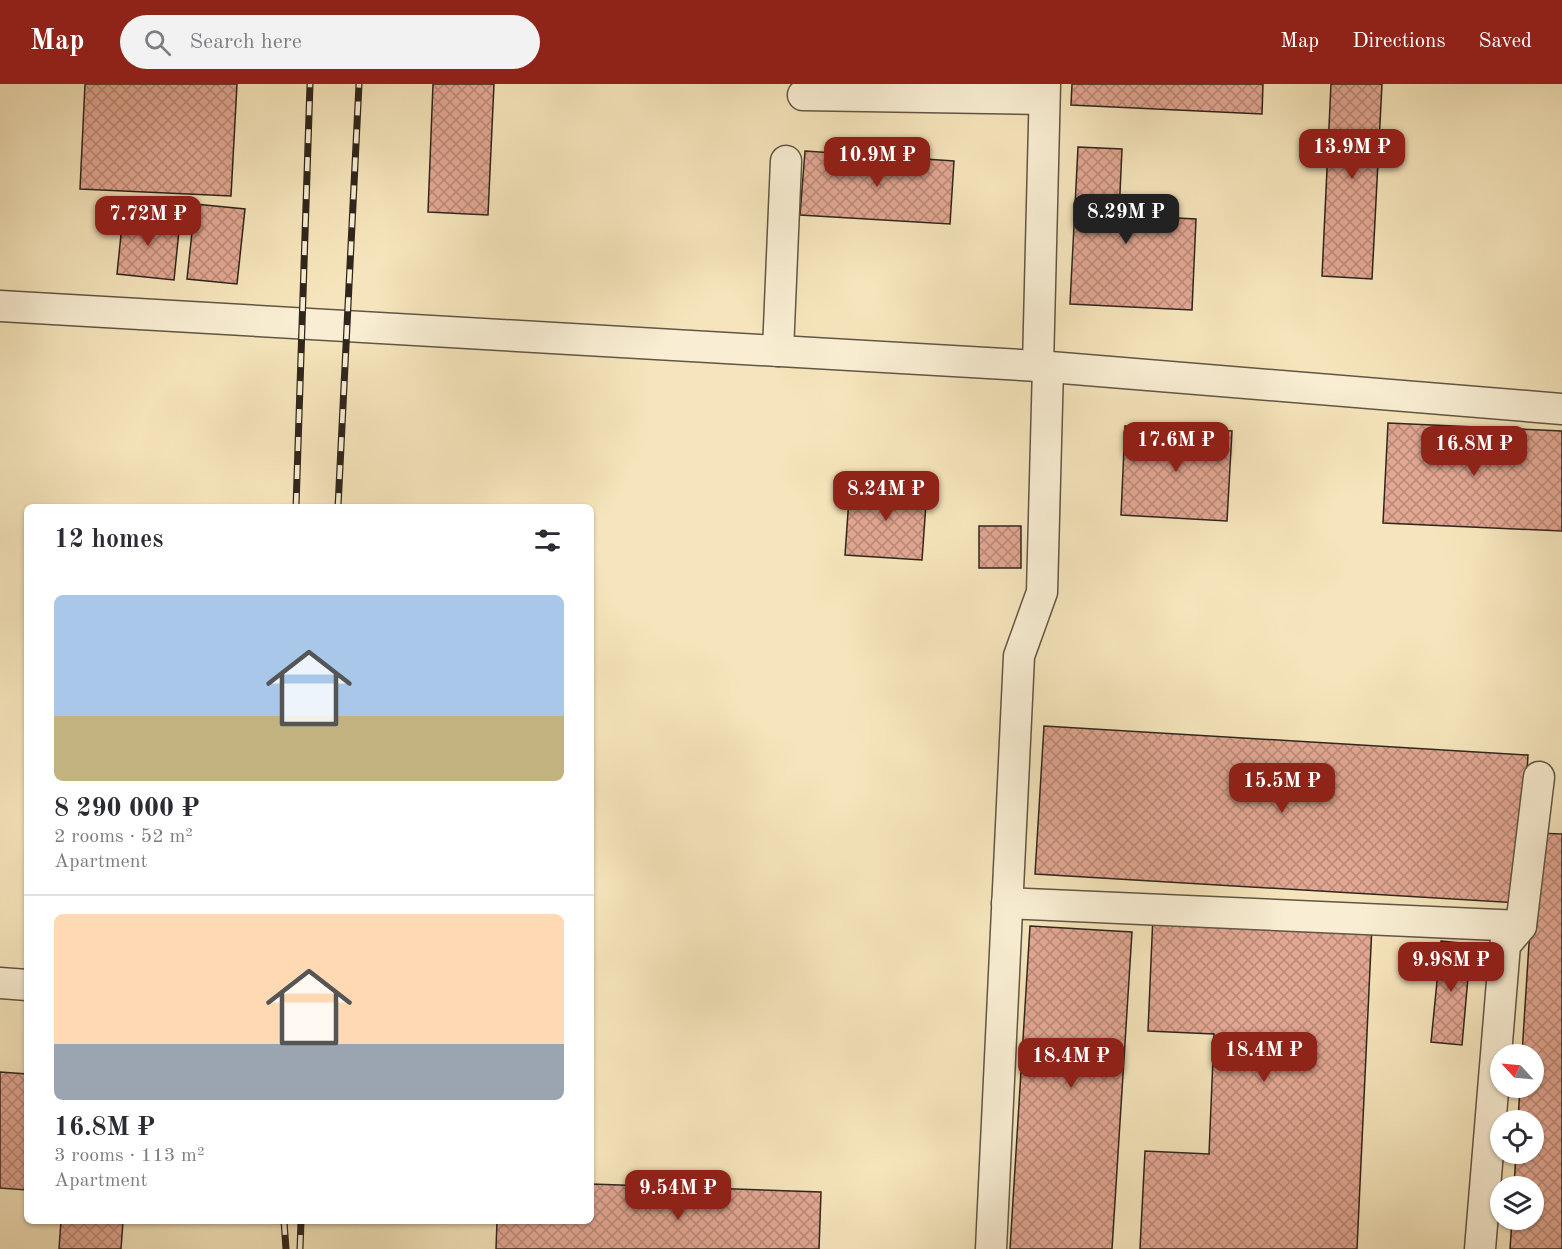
<!DOCTYPE html>
<meta charset="utf-8">
<style>
:root{--surface:#fff;--page:#f2f2f3;--text:#2b2b33;--muted:#7c7c81;--line:#e1e1e2;--accent:#8f2418}
body{margin:0;font-family:"Old Standard TT",serif;background:var(--page);color:var(--text);height:100vh;display:flex;flex-direction:column;font-size:22px;white-space:nowrap}
*{box-sizing:border-box;margin:0}
p{font-size:20px;color:var(--muted)}
.icon{flex:none;width:33px;height:33px;fill:none;stroke:currentColor;stroke-width:2;stroke-linecap:round;stroke-linejoin:round}
.map{position:relative;flex:1;overflow:hidden}
.sheet{position:absolute;left:24px;top:420px;width:570px;height:720px;display:flex;flex-direction:column;background:var(--surface);border-radius:9px;box-shadow:0 2px 4px #0004}
.sheet>*{flex:none}
.needle{width:39px;rotate:296deg}
.buttons{position:absolute;left:1490px;top:960px;display:grid;gap:12px}
.buttons a{display:grid;place-items:center;width:54px;height:54px;border-radius:50%;background:var(--surface);box-shadow:0 2px 4px #0004;font-size:30px}
.price{position:absolute;translate:-50% -51px;padding:0 14px;border-radius:12px;background:var(--accent);color:#fff;font-size:20px;line-height:39px;filter:drop-shadow(0 2px 3px #0008)}
.price::after{content:'';position:absolute;left:50%;top:36px;width:18px;height:14px;margin-left:-9px;background:inherit;clip-path:polygon(0 0,100% 0,50% 100%)}
.price.active{background:#222;color:#fff}
ul{padding:0;list-style:none}
li{display:grid;align-content:center;gap:12px;height:318px;padding:0 30px}
li+li{border-top:2px solid var(--line)}
li span{display:grid;place-items:center;height:186px;border-radius:9px;color:#555}
li>.icon{margin-inline-start:auto}
span .icon{width:108px;height:108px;fill:#fffc;stroke-width:1}
li b{font-size:26px}
h2{display:flex;justify-content:space-between;align-items:center;height:72px;padding:0 30px;font-size:26px}
header{display:flex;align-items:center;gap:36px;box-sizing:border-box;height:84px;padding:0 30px;background:var(--accent);color:#fff}
header strong{font-size:28px}
nav{display:flex;gap:33px;margin-inline-start:auto;font-size:21px}
.search{width:420px;height:54px;background:var(--page);display:flex;align-items:center;gap:15px;box-sizing:border-box;padding:0 21px;border-radius:33px;color:var(--muted);font-size:22px}
.map>svg:first-child{display:block}
.building{fill:url(#building-cross-hatch);stroke:#2f261d;stroke-width:1.5}
.lines{fill:none;stroke-linecap:round;stroke-linejoin:round}
.minor-casing{stroke:#615645;stroke-width:33}
.minor{stroke:#f9eed3;stroke-width:30}
.rail-casing{stroke:#2f261d;stroke-width:7}
.rail{stroke:#f9eed3;stroke-width:4.5;stroke-dasharray:14;stroke-linecap:butt}
</style>
<header>
<strong>Map</strong>
<div class="search"><svg class="icon" aria-label="search" viewBox="0 0 24 24"><circle cx="10" cy="10" r="6"/><path d="M15 15l6 6"/></svg>Search here</div>
<nav><a>Map</a><a>Directions</a><a>Saved</a></nav>
</header>
<div class="map">
<svg width="1562" height="1165" viewBox="0 0 1562 1165">
<defs>
<pattern id="building-cross-hatch" width="8" height="8" patternUnits="userSpaceOnUse" patternTransform="scale(1.5)"><rect width="8" height="8" fill="#e3a793"/><path d="M0 0l8 8M0 8l8-8" fill="none" stroke="#b88877"/></pattern>
</defs>
<rect width="100%" height="100%" fill="#f6e5bc"/>
<filter id="stains"><feTurbulence type="fractalNoise" baseFrequency=".00333" numOctaves="4"/><feColorMatrix values="0 0 0 0 .2 0 0 0 0 .09 0 0 0 0 .02 0 0 0 .5 -.17"/></filter>
<radialGradient id="worn" r=".72"><stop offset=".6" stop-color="#630" stop-opacity="0"/><stop offset="1" stop-color="#630" stop-opacity=".3"/></radialGradient>
<!-- building -->
<g class="building">
<path d="M85,0h152l-6,112 -151,-7z"/>
<path d="M433,0h61l-6,131 -60,-3z"/>
<path d="M1072,0h191l-1,30 -191,-9z"/>
<path d="M1331,0h51l-10,195 -50,-3z"/>
<path d="M1078,63l44,2 -3,66 77,4 -4,91 -122,-6z"/>
<path d="M805,67l149,10 -4,63 -150,-9z"/>
<path d="M195,120l50,5 -8,75 -50,-5z"/>
<path d="M123,131l57,6 -6,59 -57,-6z"/>
<path d="M1388,339l174,8v100l-179,-8z"/>
<path d="M1125,342l107,5 -5,90 -106,-6z"/>
<path d="M850,400l77,5 -5,71 -77,-5z"/>
<rect x="979" y="442" width="42" height="42"/>
<path d="M1044,642l484,29 -9,148 -484,-29z"/>
<path d="M1536,749l26,1v415h-52l2,-29h21v-34h-19l2,-32h17v-34h-15l2,-32h13v-34h-11z"/>
<path d="M1153,831l219,10 -15,324h-217l5,-98 64,3 5,-120 -66,-3z"/>
<path d="M1030,842l102,6 -20,317h-102z"/>
<path d="M1441,857l30,3 -9,101 -31,-3z"/>
<path d="M0,988l27,2v116l-27,-2z"/>
<path d="M591,1100l230,8 -2,57h-323l1,-28h94z"/>
<path d="M61,1137h62l-2,28h-62z"/>
</g>
<g class="lines">
<defs>
<g id="minor">
<path d="M803,11l241,4"/>
<path d="M0,222l1038,60 524,43"/>
<path d="M778,267l8,-190"/>
<path d="M1038,282l7,-282"/>
<path d="M1007,819l514,23"/>
<path d="M0,899l27,2"/>
<path d="M991,1165l28,-593 23,-64 6,-225"/>
<path d="M1480,1165l25,-304 16,-19 18,-149"/>
</g>
</defs>
<!-- minor casing -->
<use href="#minor" class="minor-casing"/>
<!-- minor -->
<use href="#minor" class="minor"/>
<defs>
<g id="rail">
<path d="M296,423l14,-423"/>
<path d="M338,423l21,-423"/>
<path d="M284,1137l2,28"/>
<path d="M300,1165l1,-28"/>
</g>
</defs>
<!-- rail casing -->
<use href="#rail" class="rail-casing"/>
<!-- rail -->
<use href="#rail" class="rail"/>
</g>
<rect width="100%" height="100%" filter="url(#stains)"/>
<rect width="100%" height="100%" fill="url(#worn)"/>
</svg>
<div class="buttons">
<a><svg class="needle" viewBox="-14 -14 28 28"><path d="M0-13l5 13h-10z" fill="#e53935"/><path d="M0 13l5-13h-10z" fill="#7c7c81"/></svg></a>
<a><svg class="icon" aria-label="locate" viewBox="0 0 24 24"><circle cx="12" cy="12" r="6"/><path d="M12 2v4M12 18v4M2 12h4M18 12h4"/></svg></a>
<a><svg class="icon" aria-label="layers" viewBox="0 0 24 24"><path d="M12 4l9 5-9 5-9-5zM3 14l9 5 9-5"/></svg></a>
</div>
<b class="price" style="left:1352px;top:96px">13.9M ₽</b>
<b class="price" style="left:877px;top:104px">10.9M ₽</b>
<b class="price active" style="left:1126px;top:161px">8.29M ₽</b>
<b class="price" style="left:148px;top:163px">7.72M ₽</b>
<b class="price" style="left:1176px;top:389px">17.6M ₽</b>
<b class="price" style="left:1474px;top:393px">16.8M ₽</b>
<b class="price" style="left:886px;top:438px">8.24M ₽</b>
<b class="price" style="left:1282px;top:730px">15.5M ₽</b>
<b class="price" style="left:1451px;top:909px">9.98M ₽</b>
<b class="price" style="left:1264px;top:999px">18.4M ₽</b>
<b class="price" style="left:1071px;top:1005px">18.4M ₽</b>
<b class="price" style="left:678px;top:1137px">9.54M ₽</b>
<section class="sheet">
<h2>12 homes<svg class="icon" aria-label="filters" viewBox="0 0 24 24"><path d="M4 7h16M4 17h16"/><circle cx="9" cy="7" r="2"/><circle cx="15" cy="17" r="2"/></svg></h2>
<ul>
<li><span style="background:linear-gradient(#a9c7e8 65%,#c2b280 0)"><svg class="icon" aria-label="home" viewBox="0 0 24 24"><path d="M3 11l9-7 9 7M6 9v11h12V9"/></svg></span><div><b>8 290 000 ₽</b><p>2 rooms · 52 m²</p><p>Apartment</p></div></li>
<li><span style="background:linear-gradient(#ffd9b3 70%,#9aa5b1 0)"><svg class="icon" aria-label="home" viewBox="0 0 24 24"><path d="M3 11l9-7 9 7M6 9v11h12V9"/></svg></span><div><b>16.8M ₽</b><p>3 rooms · 113 m²</p><p>Apartment</p></div></li>
</ul>
</section>
</div>
